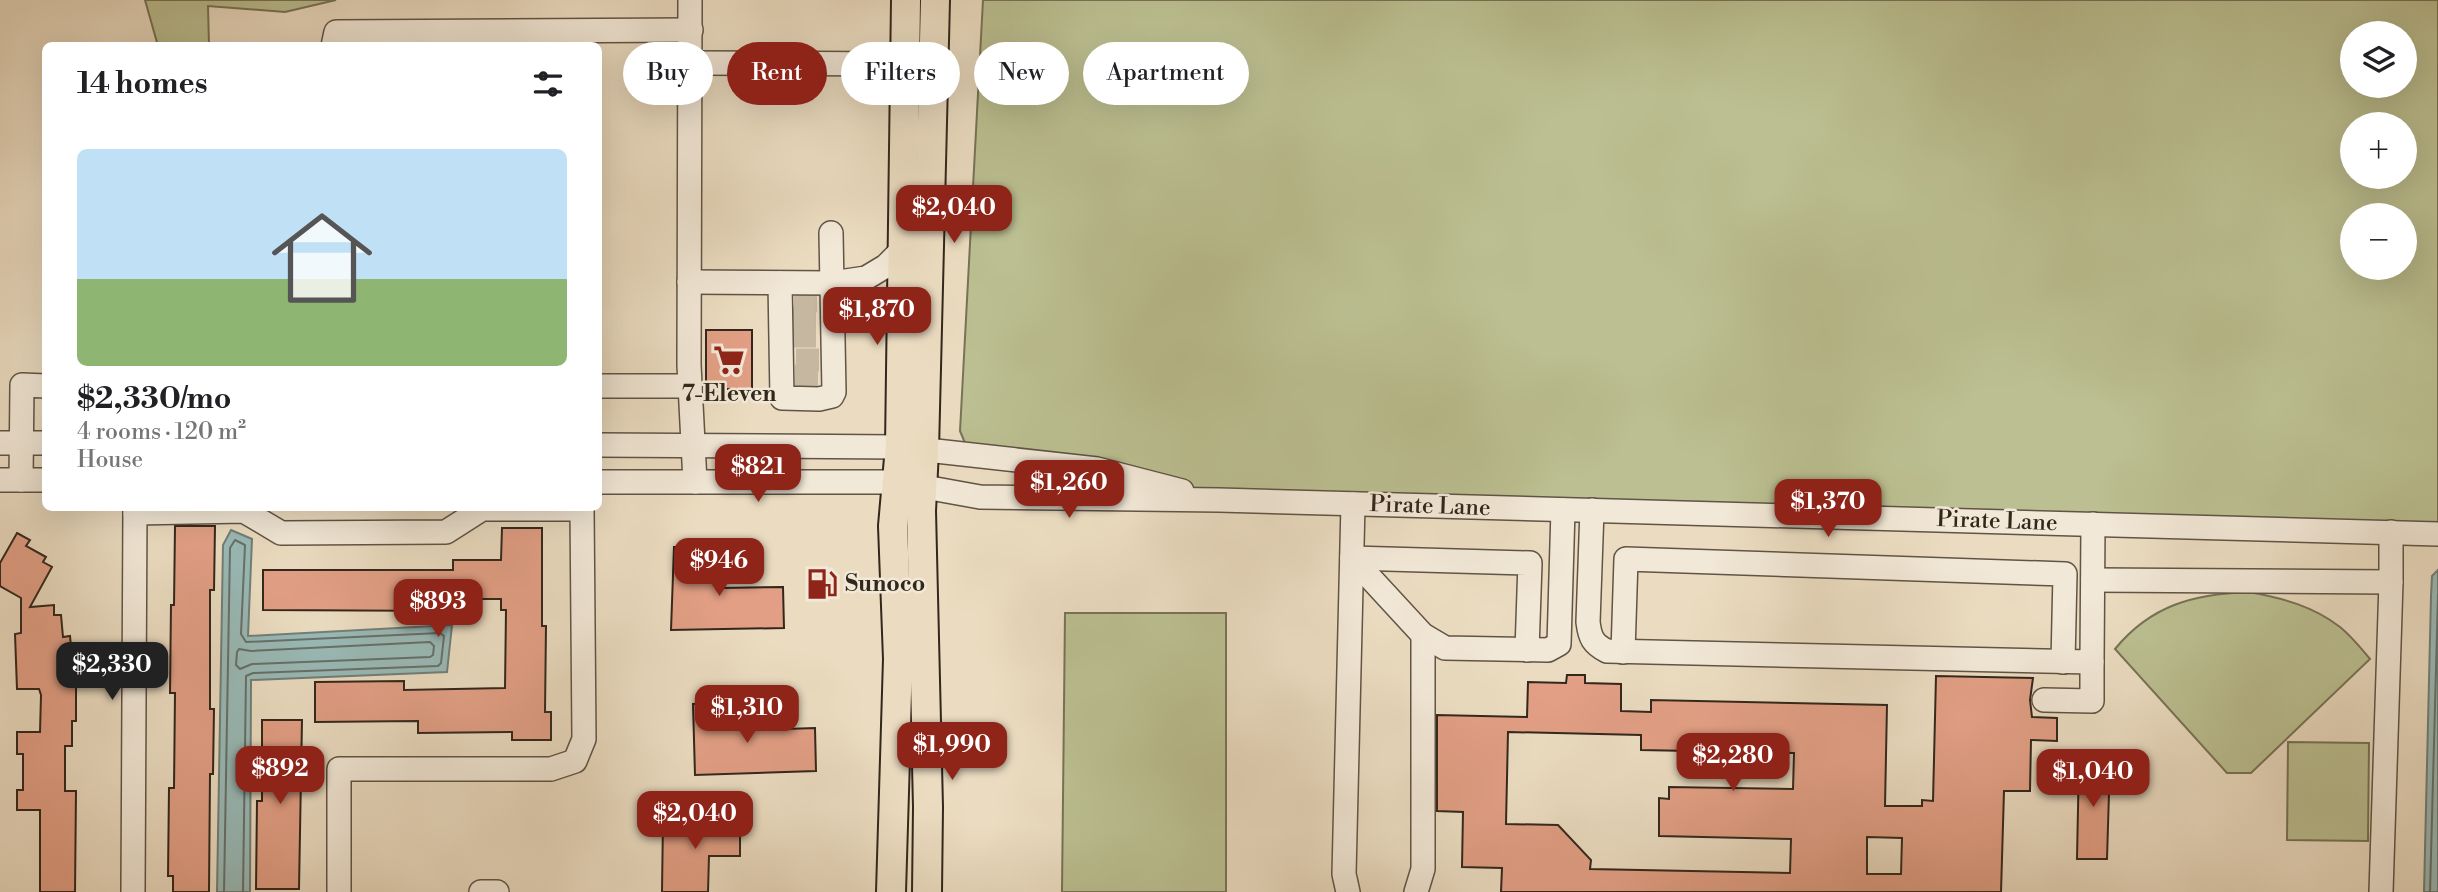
<!DOCTYPE html>
<meta charset="utf-8">
<style>
:root{--surface:#fff;--page:#f6f6f6;--text:#202124;--muted:#757577;--line:#e0e0e0;--accent:#8f2418}
body{margin:0;font-family:"Libre Bodoni",serif;background:var(--page);color:var(--text);height:100vh;display:flex;flex-direction:column;font-size:26px;white-space:nowrap}
*{box-sizing:border-box;margin:0}
p{font-size:23px;color:var(--muted)}
.icon{flex:none;width:38px;height:38px;fill:none;stroke:currentColor;stroke-width:2;stroke-linecap:round;stroke-linejoin:round}
.map{position:relative;flex:1;overflow:hidden}
.details{position:absolute;left:42px;top:42px;width:560px;height:469px;display:flex;flex-direction:column;background:var(--surface);border-radius:10px;box-shadow:0 7px 28px #0002}
.details>*{flex:none}
.guide{position:absolute;left:623px;top:42px;width:665px;height:63px;display:flex;gap:14px}
.fabs{position:absolute;left:2340px;top:21px;display:grid;gap:14px}
.fabs a{display:grid;place-items:center;width:77px;height:77px;border-radius:50%;background:var(--surface);box-shadow:0 7px 28px #0002;font-size:35px}
.price{position:absolute;translate:-50% -60px;padding:0 16px;border-radius:14px;background:var(--accent);color:#fff;font-size:23px;line-height:46px;filter:drop-shadow(0 2px 4px #0008)}
.price::after{content:'';position:absolute;left:50%;top:42px;width:21px;height:16px;margin-left:-10px;background:inherit;clip-path:polygon(0 0,100% 0,50% 100%)}
.price.current{background:#222;color:#fff}
ul{padding:0;list-style:none}
li{display:grid;align-content:center;gap:14px;height:371px;padding:0 35px}
li+li{border-top:2px solid var(--line)}
li span{display:grid;place-items:center;height:217px;border-radius:10px;color:#555}
li>.icon{margin-inline-start:auto}
span .icon{width:126px;height:126px;fill:#fffc;stroke-width:1}
li b{font-size:30px}
h2{display:flex;justify-content:space-between;align-items:center;height:84px;padding:0 35px;font-size:30px}
.chip{padding:0 24px;border-radius:32px;background:var(--surface);box-shadow:0 7px 28px #0002;font-size:24px;line-height:63px}
.chip.current{background:var(--accent);color:#fff}
.map>svg:first-child{display:block}
.green{fill:#bbbf91;stroke:#767356;stroke-width:2;fill-rule:evenodd}
.water{fill:#99bab7;stroke:#707f79;stroke-width:2}
.lines{fill:none;stroke-linecap:round;stroke-linejoin:round}
.shore{stroke:#66706a;stroke-width:2}
.building{fill:#e29f85;stroke:#32271c;stroke-width:2;fill-rule:evenodd}
.minor-tunnel{stroke:#c6b8a0;stroke-width:23;stroke-dasharray:23 11;stroke-linecap:butt}
.minor-casing{stroke:#605445;stroke-width:26}
.major-casing{stroke:#32271c;stroke-width:32}
.minor{stroke:#f2e8d7;stroke-width:23}
.major{stroke:#ebdcc1;stroke-width:28}
.labels{text-anchor:middle;dominant-baseline:central;stroke-width:5;stroke-linejoin:round;paint-order:stroke}
.poi-label{font-size:23px;font-weight:bold;fill:#32271c;stroke:#f2e8d7}
.street-label{font-size:23px;fill:#32271c;stroke:#f2e8d7}
</style>
<div class="map">
<svg width="2438" height="892" viewBox="0 0 2438 892">
<rect width="100%" height="100%" fill="#ebdcc1"/>
<filter id="stains"><feTurbulence type="fractalNoise" baseFrequency=".00286" numOctaves="4"/><feColorMatrix values="0 0 0 0 .2 0 0 0 0 .09 0 0 0 0 .02 0 0 0 .5 -.17"/></filter>
<radialGradient id="worn" r=".72"><stop offset=".6" stop-color="#630" stop-opacity="0"/><stop offset="1" stop-color="#630" stop-opacity=".3"/></radialGradient>
<!-- green -->
<g class="green">
<path d="M145,0h191l-51,12 -77,-6 1,39 -51,1z"/>
<path d="M983,0h1455v533l-1219,-33 -249,-45 -10,-24zM2352,33h52v53h-52zM2352,124h52v53h-52zM2352,215h52v53h-52z"/>
<path d="M2249,592c33,6 64,14 91,35 11,9 21,21 30,32l-119,114h-24l-112,-124c36,-44 79,-55 134,-57z"/>
<path d="M1065,613h161v279h-164z"/>
<path d="M2288,742l81,1 -1,98 -81,-1z"/>
</g>
<!-- water -->
<g class="water">
<path d="M231,530l21,9 -4,97 204,-11 -5,47 -196,8 -1,212h-33l6,-347z"/>
<path d="M2438,570v322h-14l7,-296 1,-20z"/>
</g>
<g class="lines">
<!-- shore -->
<g class="shore">
<path d="M430,642l4,4 -1,9 -3,2 -178,7 -12,5 -4,-4 1,-13 2,-3 12,2z"/>
<path d="M224,892l6,-344 5,-8 10,5 -4,89 5,8 194,-9 4,3 -3,27 -3,3 -185,7 -7,3 -3,216"/>
<path d="M2430,892l8,-297"/>
</g>
</g>
<!-- building -->
<g class="building">
<rect x="706" y="330" width="46" height="59"/>
<path d="M175,526h40l-1,64h-4v119h4l-1,65h-3l-1,118h-36v-16h-5l1,-88h5l1,-95h-5l1,-88h3z"/>
<path d="M502,528h40v98h4l-1,86h6v28h-39v-8l-94,1v-12l-103,1v-40l89,-1v9l101,-2 1,-78h-5v-11h-47v12l-191,-1v-40h190v-10h48z"/>
<path d="M17,533l13,7 -4,6 20,11 -3,5 9,5 -22,40 24,-2v10h7l2,22 7,-1 3,33h3v52h-4v25h-7v45h11l-1,101h-35v-82h-23v-20h6v-36h-6v-22h23l1,-37 -2,-6h-22l-2,-55 6,-1v-35l-21,-12v-23z"/>
<path d="M674,547h36l-1,31 11,10 63,-1 1,41 -113,2z"/>
<path d="M1567,675h18v8l36,1v27l30,1v-12l236,5 -2,101h37v-6l11,1 3,-125 97,2 -3,22 2,17 25,1v23l-26,-1 -1,51h-26l-3,101h-500l1,-24 -40,-1 1,-55 -26,-1v-96l90,2 1,-35 38,1zM1508,732l133,3v15l153,3 -1,36 -124,-2v12l-10,-1v38l132,3 -1,34 -200,-4 1,-9 -33,-35 -52,-1zM1867,837l35,1 -1,36h-34z"/>
<path d="M733,702l1,17h21v11l60,-2 1,43 -121,4 -2,-71z"/>
<path d="M262,720h40l-3,169h-43l1,-88h5z"/>
<path d="M2079,759l31,1 -3,99h-30z"/>
<path d="M663,819h77v37h-31l-1,36h-46z"/>
</g>
<g class="lines">
<!-- minor-tunnel -->
<g class="minor-tunnel">
<path d="M794,301h30"/>
<path d="M793,318h30"/>
<path d="M793,336h31"/>
<path d="M796,360h27"/>
<path d="M795,376h28"/>
</g>
<defs>
<g id="minor">
<path d="M690,0l-1,365 6,117"/>
<path d="M333,46l3,-14 355,-2"/>
<path d="M691,63l214,1"/>
<path d="M689,282l143,1 34,-5 20,-12 17,-17"/>
<path d="M780,283l2,115 37,1 13,-3 2,-4 -3,-159"/>
<path d="M598,386h92"/>
<path d="M0,443h46"/>
<path d="M598,445l302,2 197,22 85,22"/>
<path d="M0,480h46"/>
<path d="M21,480l1,-95 24,1"/>
<path d="M598,482h299l83,15 239,3 1219,34"/>
<path d="M1592,510l-4,112c2,16 5,22 19,29l485,11 1,-138"/>
<path d="M135,513l109,-2 37,22 165,-1 36,-23h100l2,230 -9,22 -24,8h-212v123"/>
<path d="M1352,558l71,77 22,13 103,2 11,-6 4,-134"/>
<path d="M1352,558l178,5 -3,87"/>
<path d="M2093,580l298,2v-50"/>
<path d="M1623,652l3,-93 439,15 -2,88"/>
<path d="M2044,700l48,1v-39"/>
<path d="M133,892l2,-384"/>
<path d="M481,892h16"/>
<path d="M1348,892l-4,-18 9,-370"/>
<path d="M1416,892l7,-23v-234"/>
<path d="M2381,892l10,-310"/>
</g>
<g id="major">
<path d="M891,892l7,-233 -5,-133 7,-79 6,-447"/>
<path d="M927,892l1,-85 -7,-296 3,-61 11,-450"/>
</g>
</defs>
<!-- minor casing -->
<use href="#minor" class="minor-casing"/>
<!-- major casing -->
<use href="#major" class="major-casing"/>
<!-- minor -->
<use href="#minor" class="minor"/>
<!-- major -->
<use href="#major" class="major"/>
</g>
<!-- icons -->
<defs>
<symbol id="supermarket-bare" viewBox="-9 -9 18 18"><path d="M-6-5.5h2.5l.6 2H6L4.5 2H-2.5L-4.4-4H-6ZM-1.5 3.2a1.3 1.3 0 1 0 .1 0ZM3 3.2a1.3 1.3 0 1 0 .1 0Z" fill="#8f2418" stroke="#f2e8d7" stroke-width="2.5" paint-order="stroke"/></symbol>
<symbol id="fuel-bare" viewBox="-9 -9 18 18"><path d="M-5.5-6h7V0h2V4h1.3V-2.5L3-4.5l.8-.8L6-3V5H2.5V1h-1V6h-7ZM-4.2-4.7v3.2H.2V-4.7Z" fill="#8f2418" stroke="#f2e8d7" stroke-width="2.5" paint-order="stroke"/></symbol>
</defs>
<g fill-rule="evenodd">
<use href="#supermarket-bare" x="707" y="338" width="44" height="44"/>
<use href="#fuel-bare" x="800" y="562" width="44" height="44"/>
</g>
<g class="labels">
<!-- poi labels -->
<g class="poi-label">
<text x="729" y="394">7-Eleven</text>
<text x="845" y="584" text-anchor="start">Sunoco</text>
</g>
<!-- street labels -->
<g class="street-label">
<text transform="translate(1430 506) rotate(2)">Pirate Lane</text>
<text transform="translate(1997 521) rotate(2)">Pirate Lane</text>
</g>
</g>
<rect width="100%" height="100%" filter="url(#stains)"/>
<rect width="100%" height="100%" fill="url(#worn)"/>
</svg>
<div class="fabs">
<a><svg class="icon" aria-label="layers" viewBox="0 0 24 24"><path d="M12 4l9 5-9 5-9-5zM3 14l9 5 9-5"/></svg></a>
<a>+</a>
<a>−</a>
</div>
<b class="price" style="left:954px;top:245px">$2,040</b>
<b class="price" style="left:877px;top:347px">$1,870</b>
<b class="price" style="left:758px;top:504px">$821</b>
<b class="price" style="left:1069px;top:520px">$1,260</b>
<b class="price" style="left:1828px;top:539px">$1,370</b>
<b class="price" style="left:719px;top:598px">$946</b>
<b class="price" style="left:438px;top:639px">$893</b>
<b class="price current" style="left:112px;top:702px">$2,330</b>
<b class="price" style="left:747px;top:745px">$1,310</b>
<b class="price" style="left:952px;top:782px">$1,990</b>
<b class="price" style="left:1733px;top:793px">$2,280</b>
<b class="price" style="left:280px;top:806px">$892</b>
<b class="price" style="left:2093px;top:809px">$1,040</b>
<b class="price" style="left:695px;top:851px">$2,040</b>
<div class="guide">
<a class="chip">Buy</a>
<a class="chip current">Rent</a>
<a class="chip">Filters</a>
<a class="chip">New</a>
<a class="chip">Apartment</a>
</div>
<section class="details">
<h2>14 homes<svg class="icon" aria-label="filters" viewBox="0 0 24 24"><path d="M4 7h16M4 17h16"/><circle cx="9" cy="7" r="2"/><circle cx="15" cy="17" r="2"/></svg></h2>
<ul>
<li><span style="background:linear-gradient(#bfe0f5 60%,#8fb573 0)"><svg class="icon" aria-label="home" viewBox="0 0 24 24"><path d="M3 11l9-7 9 7M6 9v11h12V9"/></svg></span><div><b>$2,330/mo</b><p>4 rooms · 120 m²</p><p>House</p></div></li>
</ul>
</section>
</div>
